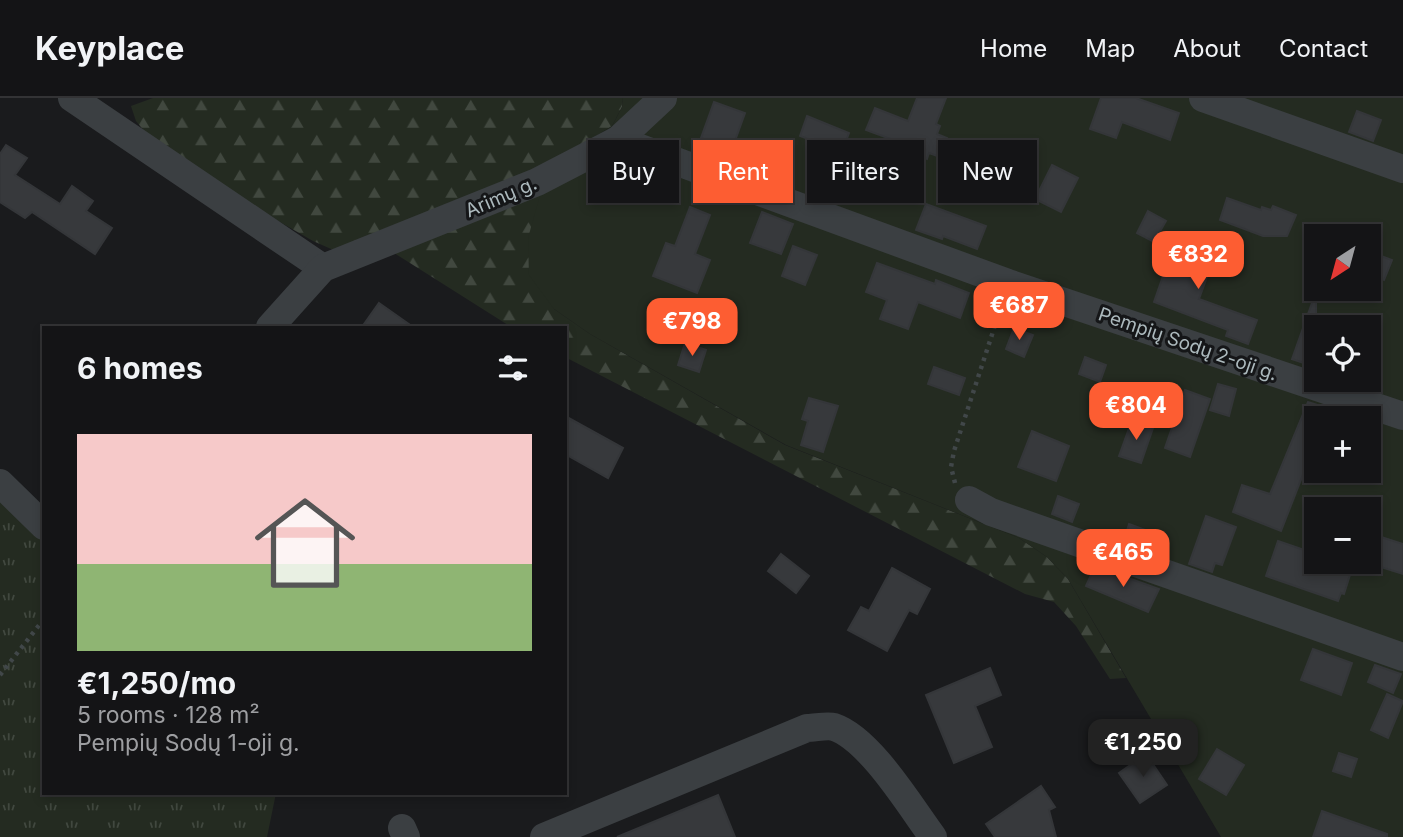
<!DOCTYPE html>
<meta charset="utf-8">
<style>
:root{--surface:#141416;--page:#1d1d1f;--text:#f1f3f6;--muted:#9d9ea1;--line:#333335;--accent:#fd5d32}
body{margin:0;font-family:Inter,sans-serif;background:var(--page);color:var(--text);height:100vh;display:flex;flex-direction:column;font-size:26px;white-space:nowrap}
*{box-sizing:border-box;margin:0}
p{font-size:23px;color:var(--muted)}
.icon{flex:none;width:38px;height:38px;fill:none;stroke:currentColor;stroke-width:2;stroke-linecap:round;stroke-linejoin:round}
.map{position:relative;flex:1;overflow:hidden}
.sheet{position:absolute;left:42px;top:228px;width:525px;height:469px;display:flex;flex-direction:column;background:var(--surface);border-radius:0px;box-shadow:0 4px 10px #0003,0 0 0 2px var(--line)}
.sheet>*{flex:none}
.hud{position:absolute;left:588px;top:42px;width:665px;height:63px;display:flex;gap:14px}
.needle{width:46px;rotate:216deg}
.tools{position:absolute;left:1304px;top:126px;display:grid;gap:14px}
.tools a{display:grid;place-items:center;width:77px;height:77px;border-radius:0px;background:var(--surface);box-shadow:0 4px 10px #0003,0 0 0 2px var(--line);font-size:35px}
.price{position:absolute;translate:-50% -60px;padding:0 16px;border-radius:14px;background:var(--accent);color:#fff;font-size:23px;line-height:46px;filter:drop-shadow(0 2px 4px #0008)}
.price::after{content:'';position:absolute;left:50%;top:42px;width:21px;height:16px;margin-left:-10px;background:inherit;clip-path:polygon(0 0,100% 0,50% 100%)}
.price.on{background:#222;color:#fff}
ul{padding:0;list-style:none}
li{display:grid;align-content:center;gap:14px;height:371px;padding:0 35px}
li+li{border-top:2px solid var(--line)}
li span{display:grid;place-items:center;height:217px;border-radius:0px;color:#555}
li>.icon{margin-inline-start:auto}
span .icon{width:126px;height:126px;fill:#fffc;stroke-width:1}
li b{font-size:30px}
h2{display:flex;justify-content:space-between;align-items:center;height:84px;padding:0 35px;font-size:30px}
.chip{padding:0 24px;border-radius:0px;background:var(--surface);box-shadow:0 4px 10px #0003,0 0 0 2px var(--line);font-size:24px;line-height:63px}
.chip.on{background:var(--accent);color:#fff}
header{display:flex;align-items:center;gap:42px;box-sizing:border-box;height:98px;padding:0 35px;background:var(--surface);border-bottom:2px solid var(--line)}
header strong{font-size:33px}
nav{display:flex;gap:38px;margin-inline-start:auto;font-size:24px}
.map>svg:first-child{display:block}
.grass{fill:url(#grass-tufts)}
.forest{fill:url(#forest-firs)}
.garden{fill:#242b21;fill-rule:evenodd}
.building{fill:#37393c;stroke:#343639;stroke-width:2}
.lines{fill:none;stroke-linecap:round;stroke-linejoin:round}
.path{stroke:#414749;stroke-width:4.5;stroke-dasharray:3.5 5;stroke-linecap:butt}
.street{stroke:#3b3f42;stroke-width:28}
.labels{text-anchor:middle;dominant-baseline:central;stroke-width:6;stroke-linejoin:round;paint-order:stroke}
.street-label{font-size:19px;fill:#acb9bd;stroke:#151618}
</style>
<header>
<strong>Keyplace</strong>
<nav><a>Home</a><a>Map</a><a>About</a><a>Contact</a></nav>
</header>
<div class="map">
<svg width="1403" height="739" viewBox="0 0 1403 739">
<defs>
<pattern id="grass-tufts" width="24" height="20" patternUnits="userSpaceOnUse" patternTransform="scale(1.75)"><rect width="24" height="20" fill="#242b21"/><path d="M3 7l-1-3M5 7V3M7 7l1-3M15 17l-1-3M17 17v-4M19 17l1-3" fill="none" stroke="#41483f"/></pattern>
<pattern id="forest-firs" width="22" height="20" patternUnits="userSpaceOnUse" patternTransform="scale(1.75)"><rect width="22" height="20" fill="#242b21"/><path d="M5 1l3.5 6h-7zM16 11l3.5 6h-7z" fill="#41483f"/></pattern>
</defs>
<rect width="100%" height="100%" fill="#1a1b1d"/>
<!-- grass -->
<path class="grass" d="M0,400l44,41v254h232l-9,44h-267z"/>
<!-- forest -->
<path class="forest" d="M153,0h470l-1,9 -10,19 -65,41 7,142 36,25 195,111 234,93 28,19 21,22 58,99 -16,1 -34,-53 -22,-24 -29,-8 -460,-237v-30h-54l-139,-88 -34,13 -25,-11 -104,-60 -60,-44 -13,-16 -5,-15z"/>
<!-- garden -->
<path class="garden" d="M623,0h780v739h-182l-153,-258 -21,-22 -28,-19 -233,-93 -196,-111 -36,-25 -25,-34 -1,-37 20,-71 64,-41 10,-19zM1316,138h52v53h-52zM1316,229h52v53h-52zM1316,320h52v53h-52zM1316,411h52v53h-52z"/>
<!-- building -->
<g class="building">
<path d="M917,0h29l-10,26 4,2 -3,8 10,4 -7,19 -11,-4 -2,6 -25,-10 2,-5 -38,-14 9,-22 33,13z"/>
<path d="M1101,0h35l43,15 -9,27 -48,-18 -6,16 -26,-9z"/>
<path d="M714,4l31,11 -13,36 -31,-11z"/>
<path d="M1357,13l24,9 -8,21 -24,-9z"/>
<path d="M807,18l42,17 -7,19 -42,-16z"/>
<path d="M6,47l21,13 -12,17 45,29 12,-18 21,15 -7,10 26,17 -17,26 -63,-42 -7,6 -25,-16v-48z"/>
<path d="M1052,67l26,13 -17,34 -26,-13z"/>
<path d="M1227,100l34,12 1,-3 9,3 2,-4 23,9 -9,21h-24l-43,-16z"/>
<path d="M926,106l60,22 -9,23 -34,-13 -1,3 -26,-9z"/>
<path d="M690,109l20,8 -15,39 15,6 -13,33 -44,-17 13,-33 9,3z"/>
<path d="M1148,113l18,10 -12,21 -17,-9z"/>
<path d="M762,114l31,12 -12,30 -31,-11z"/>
<path d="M1176,141l40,13 -17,47 58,21 -9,24 -22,-8 2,-6 -74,-28z"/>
<path d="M793,148l24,9 -12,30 -23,-9z"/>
<path d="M1368,153l24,9 -8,20 -16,-6z"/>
<path d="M877,165l58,21 1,-4 33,13 -9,25 -42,-16 -10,27 -28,-10 7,-19 -21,-8z"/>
<path d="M1313,202h3v67l-24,-8z"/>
<path d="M379,205l34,24h-51z"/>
<path d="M1014,230l19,7 -9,22 -18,-8z"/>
<path d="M685,245l21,7 -7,22 -21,-7z"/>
<path d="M1085,259l21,8 -6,17 -21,-8z"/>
<path d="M934,269l31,11 -6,17 -31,-11z"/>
<path d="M1218,286l18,5 -7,27 -19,-6z"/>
<path d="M1185,292l25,9 -20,58 -25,-9z"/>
<path d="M809,300l29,8 -15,46 -22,-7 7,-24 -6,-2z"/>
<path d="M1308,304l25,8 -4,8h-13v23l-35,90 -48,-19 9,-27 28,9z"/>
<path d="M565,318l58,32 -15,30 -43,-24z"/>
<path d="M1132,322l21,8 -12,35 -22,-7z"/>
<path d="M1032,333l37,15 -13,35 -38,-14z"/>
<path d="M1058,398l21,8 -7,18 -20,-8z"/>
<path d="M1206,418l30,11 -14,38 -7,-2 -3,9 -23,-8z"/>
<path d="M1129,426l22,8 -5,17 -22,-8z"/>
<path d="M1372,436l31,10v30l-35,-11v-19z"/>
<path d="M1278,443l38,13v8h38l-10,32 -3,-1 -3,8 -72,-25z"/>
<path d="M781,456l28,22 -13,17 -28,-22z"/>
<path d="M1095,468l64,23 -11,23 -62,-26z"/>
<path d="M892,470l38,21 -13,25 -8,-4 -22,41 -39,-21 13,-23 8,4z"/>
<path d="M1313,551l39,14 -11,32 -40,-15z"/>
<path d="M1375,567l26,9 -8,19 -25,-11z"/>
<path d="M990,570l11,27 -26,11 17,41 -38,16 -28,-68z"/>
<path d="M1387,596l16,7 -15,37 -17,-8z"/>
<path d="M1217,651l27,16 -18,30 -27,-16z"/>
<path d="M1339,655l18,6 -6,18 -18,-6z"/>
<path d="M1146,656l21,31 -27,18 -21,-30z"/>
<path d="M1041,688l14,21 -6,3 7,27h-61l-9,-13z"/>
<path d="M718,697l17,42h-118z"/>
<path d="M1322,713l65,23v3h-74z"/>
</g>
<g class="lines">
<!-- path -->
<g class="path">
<path d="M955,385l-4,-16 3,-16 48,-147"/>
<path d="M0,577l44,-56"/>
</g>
<!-- street -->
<g class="street">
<path d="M72,0l251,170"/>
<path d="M1203,0l200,71"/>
<path d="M618,42l390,143 395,133"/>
<path d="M270,229l53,-59 214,-86 81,-42 45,-42"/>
<path d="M0,385l44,43"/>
<path d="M969,402l22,12 412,145"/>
<path d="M402,730l4,9"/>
<path d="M544,739l263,-109c8,0 20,-3 27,-1 36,12 76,79 99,110"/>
</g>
</g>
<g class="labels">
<!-- street labels -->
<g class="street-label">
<text transform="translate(501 99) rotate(-23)">Arimų g.</text>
<text transform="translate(1188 246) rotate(19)">Pempių Sodų 2-oji g.</text>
</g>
</g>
</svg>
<div class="tools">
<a><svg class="needle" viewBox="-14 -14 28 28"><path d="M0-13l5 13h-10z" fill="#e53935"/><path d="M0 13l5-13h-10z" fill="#9d9ea1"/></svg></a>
<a><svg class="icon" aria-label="locate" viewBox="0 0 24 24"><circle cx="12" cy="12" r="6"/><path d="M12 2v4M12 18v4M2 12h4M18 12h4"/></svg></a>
<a>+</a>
<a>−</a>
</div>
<b class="price" style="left:1198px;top:193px">€832</b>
<b class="price" style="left:1019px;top:244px">€687</b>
<b class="price" style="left:692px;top:260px">€798</b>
<b class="price" style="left:1136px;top:344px">€804</b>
<b class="price" style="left:1123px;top:491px">€465</b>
<b class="price on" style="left:1143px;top:681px">€1,250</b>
<div class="hud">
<a class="chip">Buy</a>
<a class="chip on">Rent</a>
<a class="chip">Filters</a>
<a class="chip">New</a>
</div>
<section class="sheet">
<h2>6 homes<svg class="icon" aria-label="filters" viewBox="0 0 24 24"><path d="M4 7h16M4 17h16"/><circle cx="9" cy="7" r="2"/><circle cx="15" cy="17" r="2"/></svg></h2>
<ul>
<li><span style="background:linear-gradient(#f6c9c9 60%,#8fb573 0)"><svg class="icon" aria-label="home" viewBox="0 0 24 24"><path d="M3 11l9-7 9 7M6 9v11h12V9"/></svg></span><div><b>€1,250/mo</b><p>5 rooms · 128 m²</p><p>Pempių Sodų 1-oji g.</p></div></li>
</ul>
</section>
</div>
